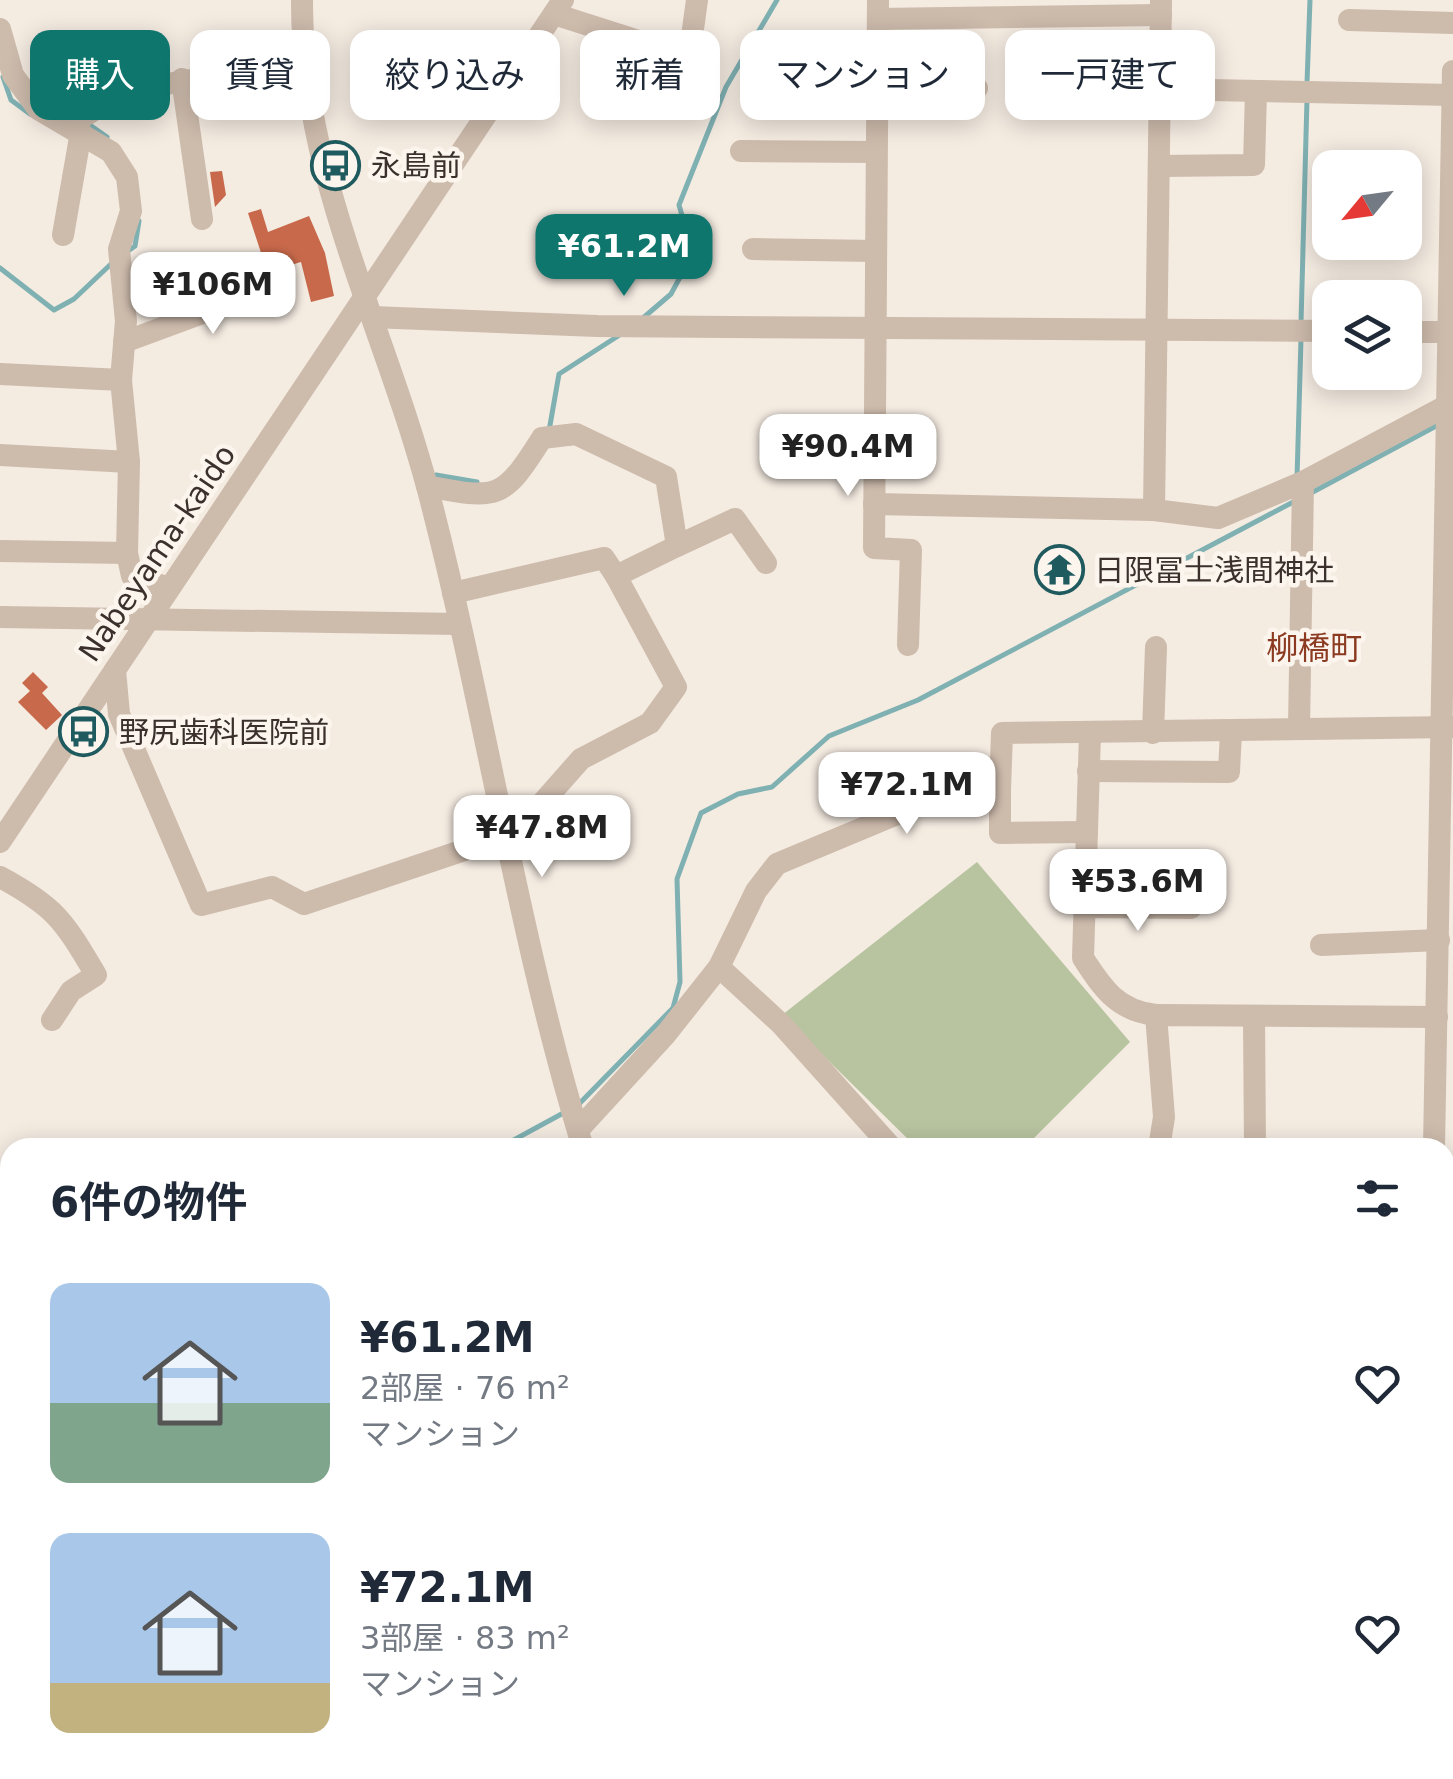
<!DOCTYPE html>
<html lang="ja">
<meta charset="utf-8">
<style>
:root{--surface:#fff;--page:#f6f6f7;--text:#1f2937;--muted:#747a83;--accent:#0f766e}
body{margin:0;font-family:"DejaVu Sans","Noto Sans JP",sans-serif;background:var(--page);color:var(--text);height:100vh;display:flex;flex-direction:column;font-size:38px;white-space:nowrap}
*{box-sizing:border-box;margin:0}
p{font-size:32px;color:var(--muted)}
.icon{flex:none;width:55px;height:55px;fill:none;stroke:currentColor;stroke-width:2;stroke-linecap:round;stroke-linejoin:round}
.map{position:relative;flex:1;overflow:hidden}
.details{position:absolute;left:0px;top:1138px;width:1455px;height:642px;display:flex;flex-direction:column;background:var(--surface);border-radius:30px 30px 0 0;box-shadow:0 5px 25px #0003}
.details>*{flex:none}
.banner{position:absolute;left:30px;top:30px;width:1395px;height:90px;display:flex;gap:20px}
.needle{width:65px;rotate:241deg}
.buttons{position:absolute;left:1312px;top:150px;display:grid;gap:20px}
.buttons a{display:grid;place-items:center;width:110px;height:110px;border-radius:20px;background:var(--surface);box-shadow:0 5px 25px #0003;font-size:50px}
.price{position:absolute;translate:-50% -85px;padding:0 22px;border-radius:20px;background:#fff;color:#222;font-size:32px;line-height:65px;filter:drop-shadow(0 2px 5px #0008)}
.price::after{content:'';position:absolute;left:50%;top:60px;width:30px;height:22px;margin-left:-15px;background:inherit;clip-path:polygon(0 0,100% 0,50% 100%)}
.price.current{background:var(--accent);color:#fff}
ul{padding:0;list-style:none}
li{display:flex;align-items:center;gap:30px;height:250px;padding:0 50px}
li span{display:grid;place-items:center;flex:none;width:280px;height:200px;border-radius:20px;color:#555}
li>.icon{margin-inline-start:auto}
span .icon{width:120px;height:120px;fill:#fffc;stroke-width:1}
li b{font-size:42px}
h2{display:flex;justify-content:space-between;align-items:center;height:120px;padding:0 50px;font-size:42px}
.chip{padding:0 35px;border-radius:20px;background:var(--surface);box-shadow:0 5px 25px #0003;font-size:35px;line-height:90px}
.chip.current{background:var(--accent);color:#fff}
.map>svg:first-child{display:block}
.green{fill:#b8c4a0}
.lines{fill:none;stroke-linecap:round;stroke-linejoin:round}
.stream{stroke:#7fb0b2;stroke-width:5}
.building{fill:#c8694b}
.minor{stroke:#cdbbac;stroke-width:22}
.labels{text-anchor:middle;dominant-baseline:central;stroke-width:9;stroke-linejoin:round;paint-order:stroke}
.poi-label{font-size:30px;fill:#3b302b;stroke:#fbf5ee;text-anchor:start}
.street-label{font-size:30px;fill:#3b302b;stroke:#fbf5ee}
.neighbourhood-label{font-size:32px;fill:#8c3b22;stroke:#fbf5ee}
</style>
<div class="map">
<svg width="1453" height="1779" viewBox="0 0 1453 1779">
<rect width="100%" height="100%" fill="#f4ebe1"/>
<!-- green -->
<path class="green" d="M977,862l153,180 -105,105h-109l-134,-132z"/>
<g class="lines">
<!-- stream -->
<g class="stream">
<path d="M3,77l8,23 19,14"/>
<path d="M1307,83l3,-83"/>
<path d="M87,123l20,14"/>
<path d="M128,251l7,-5 4,-25"/>
<path d="M0,268l54,42 20,-11 37,-35"/>
<path d="M643,318l28,-24 22,-41 -14,-48 47,-118 51,-87"/>
<path d="M1301,323l6,-224"/>
<path d="M549,431l10,-57 59,-38"/>
<path d="M436,475l41,7"/>
<path d="M1297,478l4,-139"/>
<path d="M1311,493l127,-68"/>
<path d="M577,1106l96,-98 7,-26 -3,-103 24,-66 37,-19 34,-7 57,-51 89,-36 379,-200"/>
<path d="M499,1148l68,-37"/>
<path d="M0,1307l10,-3"/>
<path d="M0,1629l10,103"/>
<path d="M14,1770v9"/>
</g>
</g>
<!-- building -->
<g class="building">
<path d="M222,171l4,24 -11,12 -5,-35z"/>
<path d="M261,209l7,23 41,-16 16,37 9,43 -23,6 -10,-40 -10,3 -3,-8 -23,8 -17,-52z"/>
<path d="M33,672l15,15 -6,6 20,22 -16,15 -28,-28 12,-11 -8,-8z"/>
</g>
<g class="lines">
<!-- minor -->
<g class="minor">
<path d="M302,0c-1,174 82,325 126,490 57,218 89,442 155,658"/>
<path d="M878,0l-4,548 37,2 -3,95"/>
<path d="M554,14l119,38 19,-16 5,-36"/>
<path d="M878,19l283,-4"/>
<path d="M1349,20l104,3"/>
<path d="M0,29l13,46 25,34 73,43 16,25 4,34 -12,38 7,72 -5,59 8,82"/>
<path d="M182,79l20,140"/>
<path d="M877,89l100,-1"/>
<path d="M1160,89l293,6"/>
<path d="M70,125l55,-34 179,-30"/>
<path d="M741,151l135,1"/>
<path d="M1159,166l95,-1 2,-74"/>
<path d="M63,235l18,-103"/>
<path d="M753,249l123,2"/>
<path d="M372,317l225,9 733,5"/>
<path d="M1405,332h48"/>
<path d="M124,342l160,-59"/>
<path d="M0,374l121,6"/>
<path d="M0,455l129,7 -2,91 5,23 37,12"/>
<path d="M874,504l280,6 64,8 85,-36 145,-77"/>
<path d="M1154,510l7,-510"/>
<path d="M677,546l58,-27 31,44"/>
<path d="M0,551l127,2"/>
<path d="M453,593l151,-35 12,18"/>
<path d="M0,617l459,7"/>
<path d="M115,670l4,44 82,191 71,-18 32,17 184,-62 18,2 75,-85 69,-36 26,-36 -60,-111 61,-30 -11,-69 -90,-43 -34,4c-39,62 -44,62 -115,48"/>
<path d="M1299,729l4,-247"/>
<path d="M1153,733l3,-86"/>
<path d="M1090,734l-7,224c20,31 35,53 73,57"/>
<path d="M1088,771l141,1 2,-41"/>
<path d="M1000,789v44l87,-1"/>
<path d="M0,842l563,-842"/>
<path d="M0,877c56,30 64,44 96,98l-25,16 -19,29"/>
<path d="M1084,907l107,1"/>
<path d="M1321,945l118,-5"/>
<path d="M719,967l62,57 111,124"/>
<path d="M1254,1019l1,129"/>
<path d="M578,1130l88,-96 53,-67 37,-76 21,-27 151,-63 5,-6 67,-6 2,-56 451,-6"/>
<path d="M1159,1148l5,-31 -8,-102 281,2"/>
<path d="M1434,1148l19,-1077"/>
<path d="M1445,1251l8,1"/>
<path d="M0,1256l10,-3"/>
<path d="M1445,1318l8,28"/>
<path d="M0,1383l10,7"/>
<path d="M1445,1575l8,-5"/>
<path d="M541,1770l3,9"/>
<path d="M793,1770l4,9"/>
<path d="M1062,1770v9"/>
<path d="M1310,1770l8,9"/>
<path d="M109,1779l4,-9"/>
<path d="M1106,1779l15,-9"/>
</g>
</g>
<!-- icons -->
<defs>
<symbol id="bus-ring" viewBox="-11 -11 22 22"><circle r="9.5" fill="#fbf5ee" stroke="#1f5a5e" stroke-width="1.5"/><path d="M-5-6H5V4H4V6H2V4H-2V6H-4V4H-5ZM-3.5-4V0h7V-4ZM-3.5 1.2v1.5H-2V1.2ZM2 1.2v1.5H3.5V1.2Z" fill="#1f5a5e"/></symbol>
<symbol id="temple-ring" viewBox="-11 -11 22 22"><circle r="9.5" fill="#fbf5ee" stroke="#1f5a5e" stroke-width="1.5"/><path d="M0-6L5-2H3V0L6.5 2.5H4V6H1.5V3h-3V6H-4V2.5H-6.5L-3 0V-2H-5Z" fill="#1f5a5e"/></symbol>
</defs>
<g fill-rule="evenodd">
<use href="#bus-ring" x="308" y="138" width="55" height="55"/>
<use href="#temple-ring" x="1032" y="542" width="55" height="55"/>
<use href="#bus-ring" x="56" y="704" width="55" height="55"/>
</g>
<g class="labels">
<!-- poi labels -->
<g class="poi-label">
<text x="371" y="165">永島前</text>
<text x="1094" y="570">日限冨士浅間神社</text>
<text x="119" y="732">野尻歯科医院前</text>
</g>
<!-- street labels -->
<g class="street-label">
<text transform="translate(157 553) rotate(-56)">Nabeyama-kaido</text>
</g>
<!-- neighbourhood labels -->
<g class="neighbourhood-label">
<text x="1314" y="648">柳橋町</text>
</g>
</g>
</svg>
<div class="buttons">
<a><svg class="needle" viewBox="-14 -14 28 28"><path d="M0-13l5 13h-10z" fill="#e53935"/><path d="M0 13l5-13h-10z" fill="#747a83"/></svg></a>
<a><svg class="icon" aria-label="layers" viewBox="0 0 24 24"><path d="M12 4l9 5-9 5-9-5zM3 14l9 5 9-5"/></svg></a>
</div>
<b class="price current" style="left:624px;top:299px">¥61.2M</b>
<b class="price" style="left:213px;top:337px">¥106M</b>
<b class="price" style="left:848px;top:499px">¥90.4M</b>
<b class="price" style="left:907px;top:837px">¥72.1M</b>
<b class="price" style="left:542px;top:880px">¥47.8M</b>
<b class="price" style="left:1138px;top:934px">¥53.6M</b>
<div class="banner">
<a class="chip current">購入</a>
<a class="chip">賃貸</a>
<a class="chip">絞り込み</a>
<a class="chip">新着</a>
<a class="chip">マンション</a>
<a class="chip">一戸建て</a>
</div>
<section class="details">
<h2>6件の物件<svg class="icon" aria-label="filters" viewBox="0 0 24 24"><path d="M4 7h16M4 17h16"/><circle cx="9" cy="7" r="2"/><circle cx="15" cy="17" r="2"/></svg></h2>
<ul>
<li><span style="background:linear-gradient(#a9c7e8 60%,#7fa58c 0)"><svg class="icon" aria-label="home" viewBox="0 0 24 24"><path d="M3 11l9-7 9 7M6 9v11h12V9"/></svg></span><div><b>¥61.2M</b><p>2部屋 · 76 m²</p><p>マンション</p></div><svg class="icon" aria-label="heart" viewBox="0 0 24 24"><path d="M12 20l-8-8c-3-5 5-10 8-4 3-6 11-1 8 4z"/></svg></li>
<li><span style="background:linear-gradient(#a9c7e8 75%,#c2b280 0)"><svg class="icon" aria-label="home" viewBox="0 0 24 24"><path d="M3 11l9-7 9 7M6 9v11h12V9"/></svg></span><div><b>¥72.1M</b><p>3部屋 · 83 m²</p><p>マンション</p></div><svg class="icon" aria-label="heart" viewBox="0 0 24 24"><path d="M12 20l-8-8c-3-5 5-10 8-4 3-6 11-1 8 4z"/></svg></li>
</ul>
</section>
</div>
